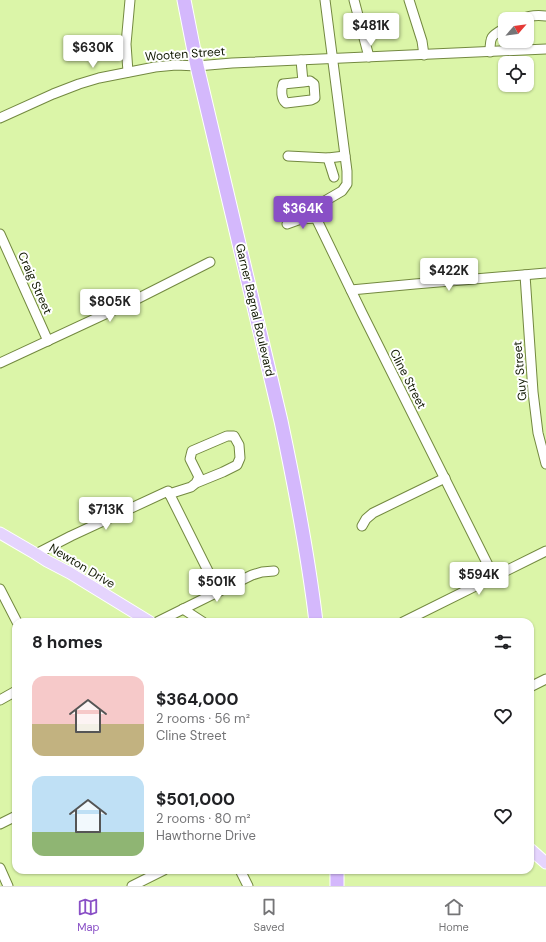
<!DOCTYPE html>
<meta charset="utf-8">
<style>
:root{--surface:#fff;--page:#f2f2f2;--text:#202124;--muted:#757577;--line:#e0e0e0;--accent:#894fc6}
body{margin:0;font-family:"DM Sans",sans-serif;background:var(--page);color:var(--text);height:100vh;display:flex;flex-direction:column;font-size:15px;white-space:nowrap}
*{box-sizing:border-box;margin:0}
p{font-size:13px;color:var(--muted)}
.icon{flex:none;width:22px;height:22px;fill:none;stroke:currentColor;stroke-width:2;stroke-linecap:round;stroke-linejoin:round}
.map{position:relative;flex:1;overflow:hidden}
.details{position:absolute;left:12px;top:618px;width:522px;height:256px;display:flex;flex-direction:column;background:var(--surface);border-radius:12px;box-shadow:0 1px 3px #0004}
.details>*{flex:none}
.needle{width:26px;rotate:62deg}
.fabs{position:absolute;left:498px;top:12px;display:grid;gap:8px}
.fabs a{display:grid;place-items:center;width:36px;height:36px;border-radius:8px;background:var(--surface);box-shadow:0 1px 3px #0004;font-size:20px}
.price{position:absolute;translate:-50% -34px;padding:0 9px;border-radius:4px;background:#fff;color:#222;font-size:13px;line-height:26px;filter:drop-shadow(0 1px 2px #0008)}
.price::after{content:'';position:absolute;left:50%;top:24px;width:12px;height:9px;margin-left:-6px;background:inherit;clip-path:polygon(0 0,100% 0,50% 100%)}
.price.selected{background:var(--accent);color:#fff}
ul{padding:0;list-style:none}
li{display:flex;align-items:center;gap:12px;height:100px;padding:0 20px}
li span{display:grid;place-items:center;flex:none;width:112px;height:80px;border-radius:12px;color:#555}
li>.icon{margin-inline-start:auto}
span .icon{width:48px;height:48px;fill:#fffc;stroke-width:1}
li b{font-size:17px}
h2{display:flex;justify-content:space-between;align-items:center;height:48px;padding:0 20px;font-size:17px}
.dock{display:flex;justify-content:space-around;align-items:center;height:56px;border-top:1px solid var(--line);background:var(--surface);font-size:11px;color:var(--muted)}
.dock a{display:grid;justify-items:center;gap:2px}
.dock .selected{color:var(--accent)}
.map>svg:first-child{display:block}
.lines{fill:none;stroke-linecap:round;stroke-linejoin:round}
.minor-casing{stroke:#738940;stroke-width:11}
.major-casing{stroke:#fff;stroke-width:13}
.highway-casing{stroke:#fff;stroke-width:15}
.minor{stroke:#fff;stroke-width:9}
.major{stroke:#e5d4fd;stroke-width:11}
.highway{stroke:#d4b8fc;stroke-width:13}
.labels{text-anchor:middle;dominant-baseline:central;stroke-width:4;stroke-linejoin:round;paint-order:stroke}
.street-label{font-size:12px;fill:#0f1700;stroke:#fff}
</style>
<div class="map">
<svg width="546" height="886" viewBox="0 0 546 886">
<rect width="100%" height="100%" fill="#dbf5a8"/>
<g class="lines">
<defs>
<g id="minor">
<path d="M325,0l22,171v13l-5,7 -24,14 -3,6 1,7 46,95 132,264"/>
<path d="M354,0l15,57"/>
<path d="M409,0l13,41 2,14"/>
<path d="M522,19c8,-4 15,-4 24,-3"/>
<path d="M490,52c0,-16 1,-16 15,-24"/>
<path d="M301,60l2,22 -20,2c-2,6 -2,15 3,19l25,-3 4,-2 -1,-14 -4,-3 -7,1"/>
<path d="M128,72l-2,-28 4,-44"/>
<path d="M0,118l53,-24 26,-10 20,-6 56,-11 21,-2 21,1 35,-3 314,-14"/>
<path d="M288,156l40,2 17,-2"/>
<path d="M328,158l6,19"/>
<path d="M287,224l14,-5 15,-1"/>
<path d="M0,234l48,107"/>
<path d="M525,275l8,117 5,41 8,31"/>
<path d="M351,290l64,-6 131,-11"/>
<path d="M0,363l129,-60 81,-41"/>
<path d="M169,494l22,-7 5,-4 3,-6 -9,-18 2,-8 35,-15h7l5,9 1,13 -3,7 -14,7 -27,11"/>
<path d="M362,526l4,-7 7,-6 72,-35"/>
<path d="M36,554l35,-18 97,-45 50,100"/>
<path d="M0,589l17,33"/>
<path d="M183,609l20,13"/>
<path d="M157,622l95,-47 10,-3 12,-1"/>
<path d="M403,622l143,-71"/>
<path d="M530,687l16,-8"/>
<path d="M0,700l16,-9"/>
<path d="M0,824l16,-8"/>
<path d="M0,868l8,18"/>
<path d="M240,870l8,16"/>
<path d="M132,886l32,-16"/>
</g>
<g id="major">
<path d="M0,533l36,21 11,7 23,12 80,49"/>
<path d="M530,849l16,14"/>
</g>
<g id="highway">
<path d="M184,0l13,66 84,355c14,66 27,133 35,201"/>
<path d="M337,870v16"/>
</g>
</defs>
<!-- minor casing -->
<use href="#minor" class="minor-casing"/>
<!-- major casing -->
<use href="#major" class="major-casing"/>
<!-- highway casing -->
<use href="#highway" class="highway-casing"/>
<!-- minor -->
<use href="#minor" class="minor"/>
<!-- major -->
<use href="#major" class="major"/>
<!-- highway -->
<use href="#highway" class="highway"/>
</g>
<g class="labels">
<!-- street labels -->
<g class="street-label">
<text transform="translate(185 54) rotate(-4)">Wooten Street</text>
<text transform="translate(35 283) rotate(66)">Craig Street</text>
<text transform="translate(255 310) rotate(77)">Garner Bagnal Boulevard</text>
<text transform="translate(520 371) rotate(-95)">Guy Street</text>
<text transform="translate(408 379) rotate(63)">Cline Street</text>
<text transform="translate(82 566) rotate(31)">Newton Drive</text>
</g>
</g>
</svg>
<div class="fabs">
<a><svg class="needle" viewBox="-14 -14 28 28"><path d="M0-13l5 13h-10z" fill="#e53935"/><path d="M0 13l5-13h-10z" fill="#757577"/></svg></a>
<a><svg class="icon" aria-label="locate" viewBox="0 0 24 24"><circle cx="12" cy="12" r="6"/><path d="M12 2v4M12 18v4M2 12h4M18 12h4"/></svg></a>
</div>
<b class="price" style="left:371px;top:47px">$481K</b>
<b class="price" style="left:93px;top:69px">$630K</b>
<b class="price selected" style="left:303px;top:230px">$364K</b>
<b class="price" style="left:449px;top:292px">$422K</b>
<b class="price" style="left:110px;top:323px">$805K</b>
<b class="price" style="left:106px;top:531px">$713K</b>
<b class="price" style="left:479px;top:596px">$594K</b>
<b class="price" style="left:217px;top:603px">$501K</b>
<section class="details">
<h2>8 homes<svg class="icon" aria-label="filters" viewBox="0 0 24 24"><path d="M4 7h16M4 17h16"/><circle cx="9" cy="7" r="2"/><circle cx="15" cy="17" r="2"/></svg></h2>
<ul>
<li><span style="background:linear-gradient(#f6c9c9 60%,#c2b280 0)"><svg class="icon" aria-label="home" viewBox="0 0 24 24"><path d="M3 11l9-7 9 7M6 9v11h12V9"/></svg></span><div><b>$364,000</b><p>2 rooms · 56 m²</p><p>Cline Street</p></div><svg class="icon" aria-label="heart" viewBox="0 0 24 24"><path d="M12 20l-8-8c-3-5 5-10 8-4 3-6 11-1 8 4z"/></svg></li>
<li><span style="background:linear-gradient(#bfe0f5 70%,#8fb573 0)"><svg class="icon" aria-label="home" viewBox="0 0 24 24"><path d="M3 11l9-7 9 7M6 9v11h12V9"/></svg></span><div><b>$501,000</b><p>2 rooms · 80 m²</p><p>Hawthorne Drive</p></div><svg class="icon" aria-label="heart" viewBox="0 0 24 24"><path d="M12 20l-8-8c-3-5 5-10 8-4 3-6 11-1 8 4z"/></svg></li>
</ul>
</section>
</div>
<nav class="dock">
<a class="selected"><svg class="icon" aria-label="map" viewBox="0 0 24 24"><path d="M3 6l6-2 6 2 6-2v14l-6 2-6-2-6 2zM9 4v14M15 6v14"/></svg>Map</a>
<a><svg class="icon" aria-label="saved" viewBox="0 0 24 24"><path d="M7 4h10v16l-5-4-5 4z"/></svg>Saved</a>
<a><svg class="icon" aria-label="home" viewBox="0 0 24 24"><path d="M3 11l9-7 9 7M6 9v11h12V9"/></svg>Home</a>
</nav>
